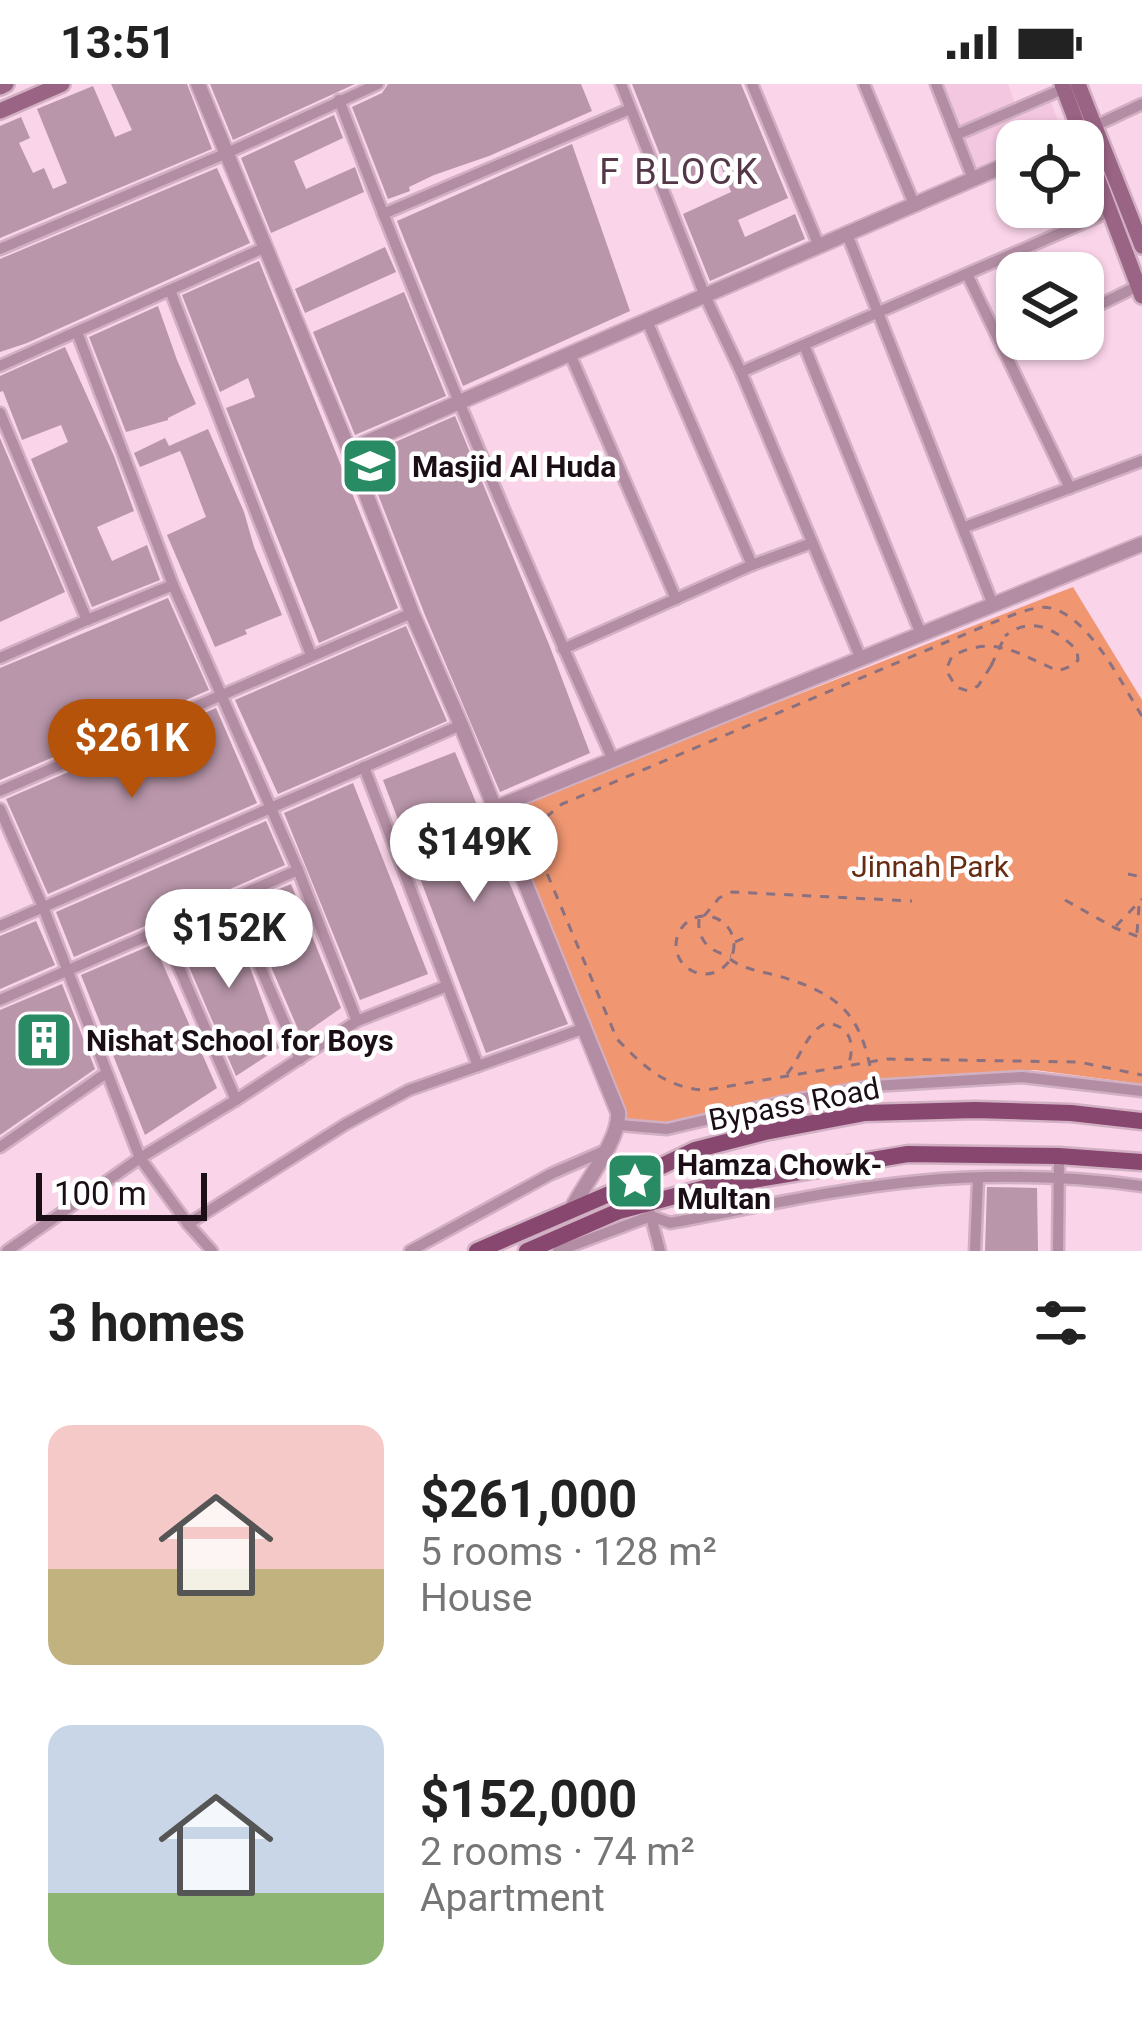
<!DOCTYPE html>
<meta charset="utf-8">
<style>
:root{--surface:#fff;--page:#f6f6f6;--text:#222;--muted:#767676;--accent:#b45309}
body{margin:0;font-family:Roboto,sans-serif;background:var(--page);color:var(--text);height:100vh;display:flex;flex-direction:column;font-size:45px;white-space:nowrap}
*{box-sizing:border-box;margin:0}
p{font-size:39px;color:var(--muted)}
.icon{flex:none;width:66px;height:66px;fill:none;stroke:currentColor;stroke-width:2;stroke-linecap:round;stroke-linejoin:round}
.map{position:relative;height:1167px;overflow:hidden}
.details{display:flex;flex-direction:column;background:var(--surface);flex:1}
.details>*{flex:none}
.controls{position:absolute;left:996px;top:36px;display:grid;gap:24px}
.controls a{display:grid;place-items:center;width:108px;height:108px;border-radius:24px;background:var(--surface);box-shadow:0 3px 9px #0004;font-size:60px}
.scale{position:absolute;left:36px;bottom:30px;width:171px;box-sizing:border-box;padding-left:12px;border:6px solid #1b0e16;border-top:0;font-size:33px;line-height:42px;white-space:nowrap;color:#1b0e16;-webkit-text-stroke:9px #fff;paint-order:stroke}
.price{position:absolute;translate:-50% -102px;padding:0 27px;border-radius:42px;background:#fff;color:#222;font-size:39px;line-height:78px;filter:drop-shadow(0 3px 6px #0008)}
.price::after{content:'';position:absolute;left:50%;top:72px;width:36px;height:27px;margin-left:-18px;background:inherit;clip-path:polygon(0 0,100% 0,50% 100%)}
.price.selected{background:var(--accent);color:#fff}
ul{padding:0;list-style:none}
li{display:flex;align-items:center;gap:36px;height:300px;padding:0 48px}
li span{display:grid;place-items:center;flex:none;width:336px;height:240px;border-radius:24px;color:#555}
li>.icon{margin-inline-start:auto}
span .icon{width:144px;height:144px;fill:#fffc;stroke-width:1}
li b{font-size:51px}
h2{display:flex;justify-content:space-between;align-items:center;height:144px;padding:0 48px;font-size:51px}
.status{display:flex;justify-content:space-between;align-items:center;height:84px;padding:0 60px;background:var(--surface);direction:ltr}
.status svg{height:33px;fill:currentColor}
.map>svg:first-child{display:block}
.built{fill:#f3c7e0}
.green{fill:#f09772}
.building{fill:#b996aa}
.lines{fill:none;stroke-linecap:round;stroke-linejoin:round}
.minor-casing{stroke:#d2b0c3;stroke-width:15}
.tertiary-casing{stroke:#d2b0c3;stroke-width:18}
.secondary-casing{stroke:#d2b0c3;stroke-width:20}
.primary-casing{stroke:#d2b0c3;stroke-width:21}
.path{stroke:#8b7180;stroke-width:3;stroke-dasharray:9 9;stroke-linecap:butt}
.minor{stroke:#b38da3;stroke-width:10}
.tertiary{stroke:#b38da3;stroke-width:14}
.secondary{stroke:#9a6485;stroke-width:15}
.primary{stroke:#87476f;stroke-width:16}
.path-bridge{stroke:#8b7180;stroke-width:3;stroke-dasharray:9 9;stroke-linecap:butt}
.labels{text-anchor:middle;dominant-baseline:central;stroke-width:9;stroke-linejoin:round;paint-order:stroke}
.poi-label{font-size:30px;font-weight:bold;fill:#1b0e16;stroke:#fff;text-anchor:start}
.park-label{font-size:30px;fill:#652c12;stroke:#fff}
.street-label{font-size:30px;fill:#1b0e16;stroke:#fff}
.quarter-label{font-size:36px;letter-spacing:3px;fill:#533647;stroke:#fff}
</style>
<div class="status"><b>13:51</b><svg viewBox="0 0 49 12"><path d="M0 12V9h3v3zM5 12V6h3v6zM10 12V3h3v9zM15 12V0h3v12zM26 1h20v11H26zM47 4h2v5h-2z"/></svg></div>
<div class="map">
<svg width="1142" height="1167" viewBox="0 0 1142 1167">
<rect width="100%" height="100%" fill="#fad4e9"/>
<!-- built -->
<g class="built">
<path d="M941,0h67l7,20 -57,24z"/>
<path d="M1051,18l12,33 -14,6h-32v13l-42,18 -13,-33z"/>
</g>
<!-- green -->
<path class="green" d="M1073,503l69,113v384l-107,-14 -117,6 -140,27 -8,-3 -140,31 -128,-321z"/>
<!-- building -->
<g class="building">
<path d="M111,0h76l25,65 -212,89v-112l21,-9 9,21 -11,5 14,30 11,-5 9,21 14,-6 -30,-74 56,-23 22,51 17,-7z"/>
<path d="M210,0h145l-122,56z"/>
<path d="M388,0h193l11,27 -103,45 -55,19 -25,12 1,4 -22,8 -36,-92 30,-14z"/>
<path d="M632,0h109l47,114 -50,22 7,17 50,-23 10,25 -95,42 -27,-67 48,-22 -11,-28 -48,21z"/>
<path d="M334,31l9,23 -49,23 12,28 49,-22 9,25 -93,41 -30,-75z"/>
<path d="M572,60l58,167 -167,75 -66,-165z"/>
<path d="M217,84l33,75 -223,100 -27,9v-93z"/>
<path d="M385,163l11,25 -91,41 -10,-24z"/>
<path d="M259,177l139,347 -79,35 -93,-235 29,-11 -7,-19 -28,14 -38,-97z"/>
<path d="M404,208l42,104 -91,39 -42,-103z"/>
<path d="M158,222l19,54 19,44 -28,14v2l-42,12 -37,-95z"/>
<path d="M65,263l49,109 20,55 -37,16 15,34 35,-16 13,35 -68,27 -61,-148 37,-17 -7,-17 -39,15 -19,-49 -3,1v-16z"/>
<path d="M455,332l95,231 40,106 -90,39 -75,-177 -62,-159z"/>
<path d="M208,345l36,83 10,35 28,68 -37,15 2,4 -32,13 -48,-112 39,-18 -23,-60 -3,-6 -40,16 -6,-14 31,-15 4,8z"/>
<path d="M0,354l65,154 -65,30z"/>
<path d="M168,514l41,92 -209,90v-112z"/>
<path d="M406,542l41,95 -169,73 -43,-94z"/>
<path d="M216,624l41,95 -209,91 -42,-95z"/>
<path d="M455,668l113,272 -82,29 -103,-273z"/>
<path d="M353,699l75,191 -68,26 -76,-187z"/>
<path d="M266,737l19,44 -211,92 -18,-45z"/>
<path d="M291,800l50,124 -40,28 -57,-132z"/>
<path d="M226,828l25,58 28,78 -43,28 -61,-142z"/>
<path d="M36,837l19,44 -55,24v-53z"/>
<path d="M154,860l63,144 -72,47 -64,-160z"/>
<path d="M62,900l33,85 -95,66v-125z"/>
<path d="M987,1103l50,1 1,63h-53z"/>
</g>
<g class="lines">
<defs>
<g id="minor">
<path d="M621,0l84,212 36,76 120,287"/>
<path d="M752,0l67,162"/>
<path d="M864,0l50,120"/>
<path d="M936,0l37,95"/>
<path d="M339,16c85,222 177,443 274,660"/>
<path d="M1080,49l62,-29"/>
<path d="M956,51l107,-46"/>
<path d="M383,130l247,-105"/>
<path d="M847,150l146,371"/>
<path d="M0,165l227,-96 151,-69"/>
<path d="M967,190l103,214"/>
<path d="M170,206l141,365"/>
<path d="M1083,229l55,-27"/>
<path d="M647,237l105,244"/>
<path d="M77,248l96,253"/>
<path d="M804,261l117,289"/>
<path d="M1006,268l27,-13"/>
<path d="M570,270l106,245"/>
<path d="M0,282l266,-119"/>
<path d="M741,288l370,-161"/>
<path d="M0,329l87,207 86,-35 125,285 59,151 -121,79 -96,58 -133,93"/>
<path d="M965,443l177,-66"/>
<path d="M563,565l189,-84 60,-22"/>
<path d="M0,574l87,-38"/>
<path d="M0,707l412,-178"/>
<path d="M0,725l43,98 97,251 48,66 24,27"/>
<path d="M231,816l69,159"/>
<path d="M0,842l461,-201"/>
<path d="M162,844l74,172"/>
<path d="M0,916l298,-130"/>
<path d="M357,937l90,-35"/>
<path d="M478,982l107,-38"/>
<path d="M619,1041l48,4 111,-26 95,-17 149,-9 120,14"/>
<path d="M0,1063l105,-73"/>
<path d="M650,1129l10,38"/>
<path d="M188,1140l158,-100 63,-34 69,-24 -114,-299"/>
<path d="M410,1167l141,-77 53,-23"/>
<path d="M558,1167l93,-35 19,7c83,-15 165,-34 249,-42 74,-7 149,-5 223,5"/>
<path d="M975,1167l3,-72"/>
<path d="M1058,1167l1,-95"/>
</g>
<g id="tertiary">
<path d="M198,0l151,366 63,163 49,112 157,387c3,27 -35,73 -48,100"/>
<path d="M1060,57l20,-8"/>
<path d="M349,366l668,-290"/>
<path d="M495,724l647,-264"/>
</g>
<g id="secondary">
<path d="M1062,0l80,212"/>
<path d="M1078,0l64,162"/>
<path d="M0,3l6,-3"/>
<path d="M0,27l62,-27"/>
</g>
<g id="primary">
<path d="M477,1167l146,-63 22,-14 50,-24 70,-18 100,-19 110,-3 96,3 71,8"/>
<path d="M527,1167l92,-40 86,-23 203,-34 151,2 83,6"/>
</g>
</defs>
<!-- minor casing -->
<use href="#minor" class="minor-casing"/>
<!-- tertiary casing -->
<use href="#tertiary" class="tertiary-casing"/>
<!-- secondary casing -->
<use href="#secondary" class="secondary-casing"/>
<!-- primary casing -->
<use href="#primary" class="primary-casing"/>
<!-- path -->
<g class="path">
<path d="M991,582l-13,20 -10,5 -12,-4 -10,-17 6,-14c42,-22 67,-2 106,15l16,-6 4,-5 -1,-10c-22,-21 -45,-35 -72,-14"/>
<path d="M1142,632c-20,-31 -61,-118 -106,-108 -18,4 -36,12 -54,19l-420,177 -23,19 -4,22 82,194c26,27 50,50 89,51l181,-31 192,3 63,13"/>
<path d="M1128,790l14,3"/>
<path d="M1065,816l50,28 27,10"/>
<path d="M704,832l15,-18 13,-6 180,9"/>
<circle cx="705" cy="861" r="29"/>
<path d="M699,835c-2,22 11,33 32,37"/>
<path d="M1116,842l26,-27"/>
<path d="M1137,849l2,-27"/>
<path d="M735,858l11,-5"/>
<path d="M730,875c13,10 29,12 45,16 63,18 86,37 97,102"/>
<path d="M787,990c14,-17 20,-44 40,-51 23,3 28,20 22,40"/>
</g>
<!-- minor -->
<use href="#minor" class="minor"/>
<!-- tertiary -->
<use href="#tertiary" class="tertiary"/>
<!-- secondary -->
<use href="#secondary" class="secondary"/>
<!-- primary -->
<use href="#primary" class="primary"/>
<!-- path-bridge -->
<path class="path-bridge" d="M991,582l14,-30"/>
</g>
<!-- icons -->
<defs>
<symbol id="school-square" viewBox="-11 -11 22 22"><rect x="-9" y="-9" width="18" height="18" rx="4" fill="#288b64" stroke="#fff"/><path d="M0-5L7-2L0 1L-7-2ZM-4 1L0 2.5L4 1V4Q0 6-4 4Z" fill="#fff"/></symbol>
<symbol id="building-square" viewBox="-11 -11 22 22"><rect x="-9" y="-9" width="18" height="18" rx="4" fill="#288b64" stroke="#fff"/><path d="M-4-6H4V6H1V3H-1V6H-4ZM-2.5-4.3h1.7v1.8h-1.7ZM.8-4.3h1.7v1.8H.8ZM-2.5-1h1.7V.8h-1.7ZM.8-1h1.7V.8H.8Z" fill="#fff"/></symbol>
<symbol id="sight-square" viewBox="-11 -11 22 22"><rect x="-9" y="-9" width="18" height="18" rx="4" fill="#288b64" stroke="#fff"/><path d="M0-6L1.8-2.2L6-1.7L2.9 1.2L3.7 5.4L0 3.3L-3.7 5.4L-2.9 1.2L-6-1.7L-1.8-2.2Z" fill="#fff"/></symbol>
</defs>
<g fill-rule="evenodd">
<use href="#school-square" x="337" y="349" width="66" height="66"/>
<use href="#building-square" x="11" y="923" width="66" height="66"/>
<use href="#sight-square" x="602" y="1064" width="66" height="66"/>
</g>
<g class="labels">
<!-- poi labels -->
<g class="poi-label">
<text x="412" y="382">Masjid Al Huda</text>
<text x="86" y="956">Nishat School for Boys</text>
<text x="677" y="1080">Hamza Chowk-<tspan x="677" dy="34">Multan</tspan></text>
</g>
<!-- park labels -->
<g class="park-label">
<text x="930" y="782">Jinnah Park</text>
</g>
<!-- street labels -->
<g class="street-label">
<text transform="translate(794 1020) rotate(-11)">Bypass Road</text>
</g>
<!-- quarter labels -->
<g class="quarter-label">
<text x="680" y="88">F BLOCK</text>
</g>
</g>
</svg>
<div class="controls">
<a><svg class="icon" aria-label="locate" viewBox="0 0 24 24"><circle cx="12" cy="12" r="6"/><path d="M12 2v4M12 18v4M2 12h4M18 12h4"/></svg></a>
<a><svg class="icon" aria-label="layers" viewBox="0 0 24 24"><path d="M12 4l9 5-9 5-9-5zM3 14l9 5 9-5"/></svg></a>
</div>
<div class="scale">100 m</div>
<b class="price selected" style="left:132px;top:717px">$261K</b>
<b class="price" style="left:474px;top:821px">$149K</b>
<b class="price" style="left:229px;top:907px">$152K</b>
</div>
<section class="details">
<h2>3 homes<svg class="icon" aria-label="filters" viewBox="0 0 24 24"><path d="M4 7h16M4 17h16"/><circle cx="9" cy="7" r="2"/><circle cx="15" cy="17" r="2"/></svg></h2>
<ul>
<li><span style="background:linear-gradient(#f6c9c9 60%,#c2b280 0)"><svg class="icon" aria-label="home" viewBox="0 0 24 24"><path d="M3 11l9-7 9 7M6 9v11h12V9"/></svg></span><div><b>$261,000</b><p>5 rooms · 128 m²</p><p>House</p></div></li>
<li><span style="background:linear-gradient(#c9d6e8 70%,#8fb573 0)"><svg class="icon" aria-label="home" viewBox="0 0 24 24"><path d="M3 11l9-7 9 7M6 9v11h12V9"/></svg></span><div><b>$152,000</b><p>2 rooms · 74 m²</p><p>Apartment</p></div></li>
</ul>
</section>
